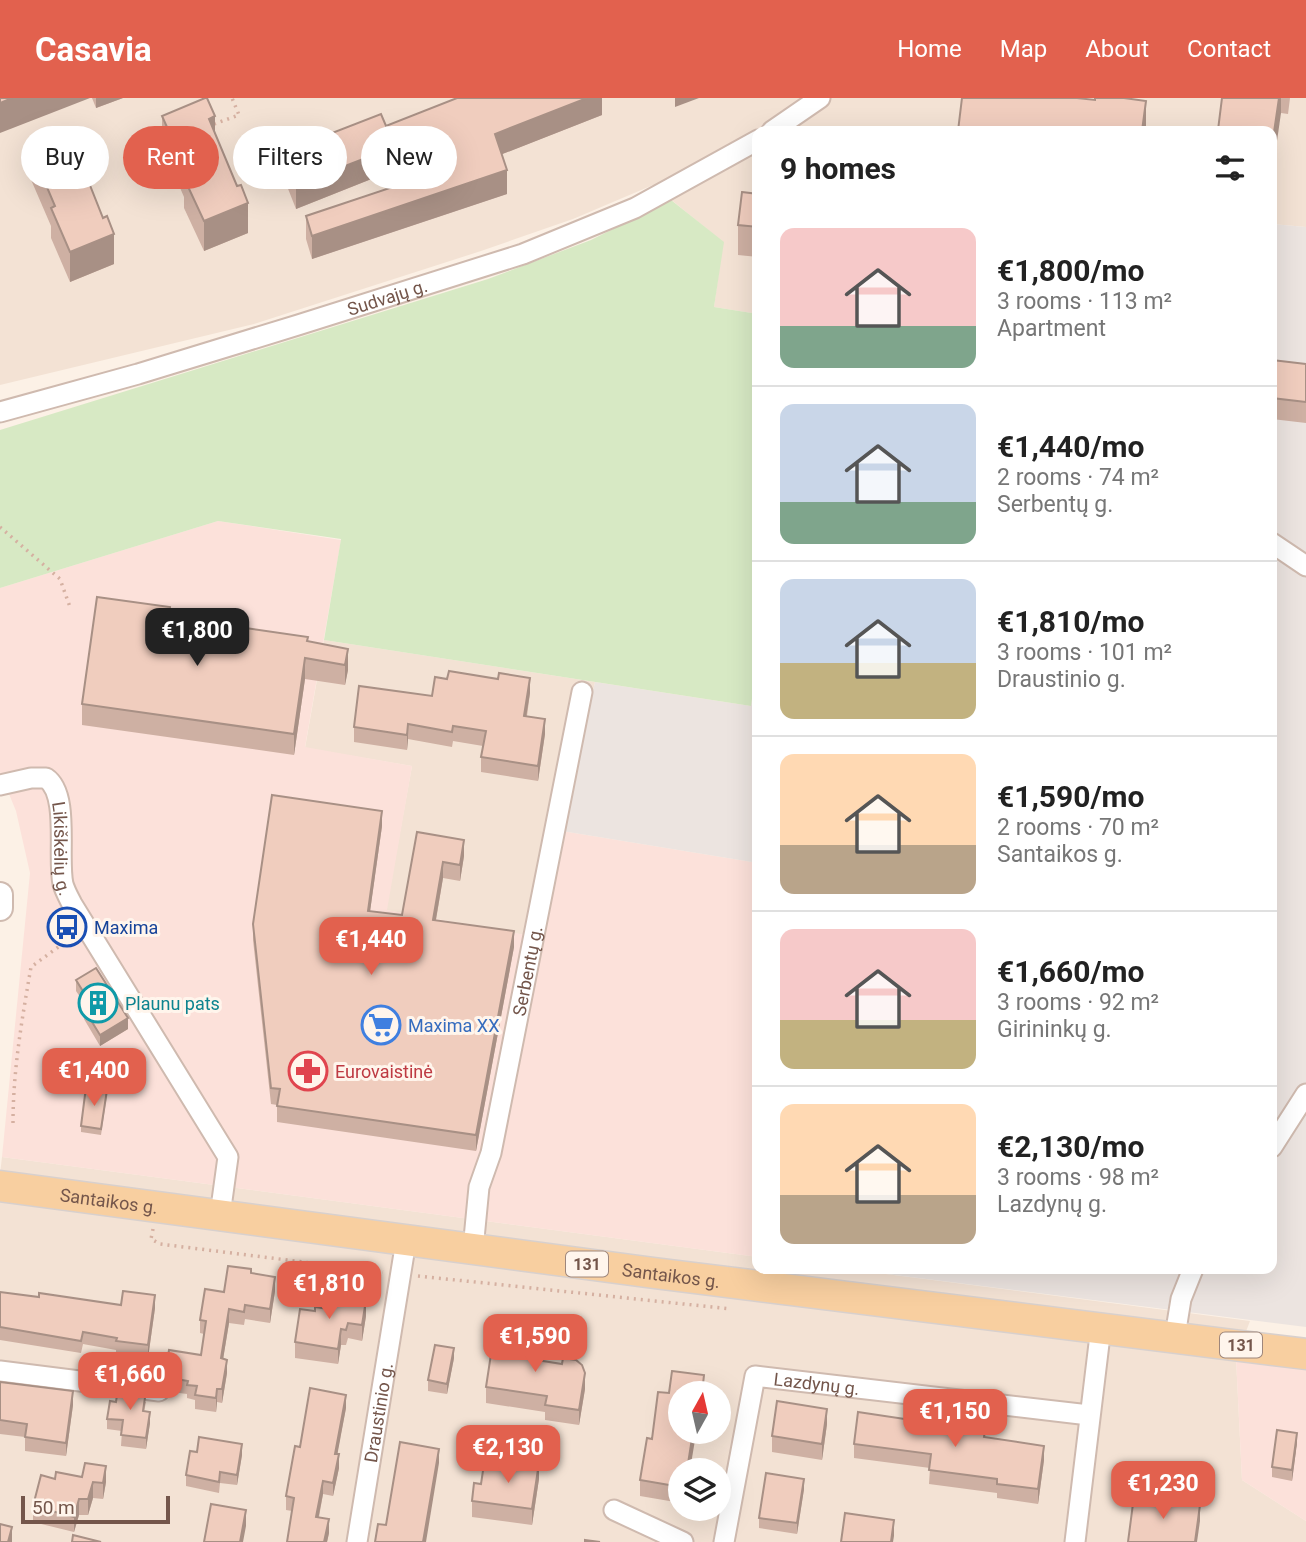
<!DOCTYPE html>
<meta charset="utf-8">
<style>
:root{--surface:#fff;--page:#f2f2f2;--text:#222;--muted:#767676;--line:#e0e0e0;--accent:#e2614e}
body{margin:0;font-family:Roboto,sans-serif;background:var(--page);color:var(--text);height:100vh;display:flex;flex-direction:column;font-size:26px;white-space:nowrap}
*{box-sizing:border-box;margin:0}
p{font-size:23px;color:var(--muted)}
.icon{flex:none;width:38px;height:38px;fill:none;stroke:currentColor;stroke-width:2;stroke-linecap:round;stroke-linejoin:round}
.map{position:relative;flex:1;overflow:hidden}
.side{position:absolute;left:752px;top:28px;width:525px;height:1148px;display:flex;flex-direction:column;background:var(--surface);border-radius:14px;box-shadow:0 7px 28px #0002}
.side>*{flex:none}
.top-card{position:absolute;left:21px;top:28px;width:626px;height:63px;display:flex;gap:14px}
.needle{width:46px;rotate:8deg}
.fabs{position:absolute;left:668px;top:1283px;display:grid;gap:14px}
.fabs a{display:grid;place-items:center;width:63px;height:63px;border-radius:50%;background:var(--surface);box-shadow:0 7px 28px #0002;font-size:35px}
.scale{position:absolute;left:21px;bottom:18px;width:149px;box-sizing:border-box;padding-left:7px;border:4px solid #74564b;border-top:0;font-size:19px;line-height:24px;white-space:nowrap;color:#74564b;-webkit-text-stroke:5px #fff5ec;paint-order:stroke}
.price{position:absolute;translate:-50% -60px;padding:0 16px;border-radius:14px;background:var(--accent);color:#fff;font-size:23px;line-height:46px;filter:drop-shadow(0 2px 4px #0008)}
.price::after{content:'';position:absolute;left:50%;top:42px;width:21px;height:16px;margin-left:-10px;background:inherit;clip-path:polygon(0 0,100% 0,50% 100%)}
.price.selected{background:#222;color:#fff}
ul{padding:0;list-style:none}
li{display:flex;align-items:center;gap:21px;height:175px;padding:0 28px}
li+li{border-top:2px solid var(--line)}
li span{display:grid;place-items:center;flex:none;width:196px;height:140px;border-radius:14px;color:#555}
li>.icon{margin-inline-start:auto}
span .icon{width:84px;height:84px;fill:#fffc;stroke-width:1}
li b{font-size:30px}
h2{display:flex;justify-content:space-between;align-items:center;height:84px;padding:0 28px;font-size:30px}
.tag{padding:0 24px;border-radius:32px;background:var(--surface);box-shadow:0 7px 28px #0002;font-size:24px;line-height:63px}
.tag.selected{background:var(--accent);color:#fff}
header{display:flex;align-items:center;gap:42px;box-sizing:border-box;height:98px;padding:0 35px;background:var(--accent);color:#fff}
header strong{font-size:33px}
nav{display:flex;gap:38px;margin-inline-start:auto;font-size:24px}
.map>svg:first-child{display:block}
.residential{fill:#f3e2d4;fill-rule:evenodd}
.commercial{fill:#fce1da}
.industrial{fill:#ece4e0}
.green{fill:#d7e9c4}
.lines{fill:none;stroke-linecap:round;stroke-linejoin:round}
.minor-casing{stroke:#cfbaaf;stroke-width:23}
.tertiary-casing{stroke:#cfbaaf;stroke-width:28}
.primary-casing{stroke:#d8d0cd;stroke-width:33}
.path{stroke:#d5b0a1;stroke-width:3.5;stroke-dasharray:2 5;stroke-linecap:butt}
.minor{stroke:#fff;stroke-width:19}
.tertiary{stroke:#fff;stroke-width:24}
.primary{stroke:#f8cfa0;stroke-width:30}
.wall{fill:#ceb0a3}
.shaded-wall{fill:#a89085}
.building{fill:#f0cdbe;stroke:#a89085;stroke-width:2}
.labels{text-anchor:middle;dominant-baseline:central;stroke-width:6;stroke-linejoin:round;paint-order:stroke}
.shield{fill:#fff5ec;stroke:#9e867b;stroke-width:2}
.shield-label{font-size:16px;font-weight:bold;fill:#74564b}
.street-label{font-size:18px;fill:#74564b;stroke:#fff5ec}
.transit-label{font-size:18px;fill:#164399;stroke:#fff5ec;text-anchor:start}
.culture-label{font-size:18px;fill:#0d838f;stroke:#fff5ec;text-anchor:start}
.shop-label{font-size:18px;fill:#366cbe;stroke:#fff5ec;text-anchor:start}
.health-label{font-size:18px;fill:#be3a42;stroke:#fff5ec;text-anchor:start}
</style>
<header>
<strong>Casavia</strong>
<nav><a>Home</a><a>Map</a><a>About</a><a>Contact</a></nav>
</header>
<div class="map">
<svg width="1306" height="1444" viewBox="0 0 1306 1444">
<rect width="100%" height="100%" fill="#fcf1e6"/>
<!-- residential -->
<g class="residential">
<path d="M0,0h1306v129l-34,-3v-93h-514v183l-44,-7 9,-65 -70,-57 -80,34 -92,32 -227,73 -254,61z"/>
<path d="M324,542l271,42 -33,149 -20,107 -156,-28 26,-144 -107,-18z"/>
<path d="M2,1059l756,100v12h89l403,52 -14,37 6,122 64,41v21h-1306v-368zM681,1295h38v39h-38zM681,1372h38v38h-38z"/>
</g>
<!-- commercial -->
<g class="commercial">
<path d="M218,423l123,19 -36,207 107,19 -25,144 155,28 20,-107 196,32v394l-756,-100 28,-284 -14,-62 -16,-39v-184z"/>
<path d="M1236,1260l70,9v154l-64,-41z"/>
</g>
<!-- industrial -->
<g class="industrial">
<path d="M1272,126l34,3v1100l-459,-58h425z"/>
<path d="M758,560v205l-196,-32 33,-149 156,24z"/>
</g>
<!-- green -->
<path class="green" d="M671,102l53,42 -10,65 44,7v343l-7,49 -427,-66 17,-101 -123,-18 -218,67v-158l488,-151 103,-39z"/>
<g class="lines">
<defs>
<g id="minor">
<path d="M772,33l48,-33"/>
<path id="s1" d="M0,314l138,-38 160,-49 225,-71 112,-46 123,-68"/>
<path d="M1272,445l34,23"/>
<path id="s2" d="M0,687l31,-7h15c24,16 11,79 17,106 2,7 6,14 9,20l156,253 -8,58"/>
<path d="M1272,1049l34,-53"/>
<path id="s3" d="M473,1151l6,-62 12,-34 91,-461"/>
<path d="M1175,1238l6,-37 12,-30"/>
<path d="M0,1273l159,20"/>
<path d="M614,1412l69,32"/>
<path id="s4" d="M357,1444l49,-301"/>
<path id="s5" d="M724,1444l31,-166 334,39"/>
<path d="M1075,1444l26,-215"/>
</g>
<path id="tertiary" d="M0,797v13"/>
<g id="primary">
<path id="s6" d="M0,1088l654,87 652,81"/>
</g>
</defs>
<!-- minor casing -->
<use href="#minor" class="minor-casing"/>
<!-- tertiary casing -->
<use href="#tertiary" class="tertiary-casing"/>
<!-- primary casing -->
<use href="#primary" class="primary-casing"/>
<!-- path -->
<g class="path">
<path d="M214,26l25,-9 -7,-17"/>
<path d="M0,429l60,52 10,28"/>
<path d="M13,1025c0,-53 9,-104 18,-156l41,-30"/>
<path d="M153,1131l-2,10 9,5 223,28"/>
<path d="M418,1178l313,33"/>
</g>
<!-- minor -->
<use href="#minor" class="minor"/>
<!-- tertiary -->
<use href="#tertiary" class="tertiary"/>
<!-- primary -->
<use href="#primary" class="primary"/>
</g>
<!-- wall -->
<g class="wall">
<path d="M92,0h31l-27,10z"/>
<path d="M602,0v17l-100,39 5,40 -195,65 -6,-20v-23l94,-32 -6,-14 -98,39 -13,-33v-24l103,-26z"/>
<path d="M962,0l184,33h-188z"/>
<path d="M1222,0h68l-2,16 -7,-1 -9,18 -54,-1z"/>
<path d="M162,18l53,18 33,99 -44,18 -20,-43v-11l-22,-51z"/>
<path d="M29,47l54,21 31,98 -44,18 -19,-44v-12l-22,-51z"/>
<path d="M758,96v63l-20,-2v-30z"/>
<path d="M1272,262l34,4v59l-34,-4z"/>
<path d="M170,519l178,32v21l-3,15 -40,-6 -11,76 -212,-30v-21z"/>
<path d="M530,595l-3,23 18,18 -7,47 -57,-9v-15l2,-11 -30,-5 -1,6 -44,-8 -1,11 -53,-8v-15l78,-31z"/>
<path d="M382,728l-12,85 32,4 15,-83 47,24 -4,25 -17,-3 -7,42 78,27 -38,204 -199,-29v-17l-6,-1 -18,-164v-16z"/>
<path d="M76,882l52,49 -28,17 -16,-27v-10l3,-2 -11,-16z"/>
<path d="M107,997l-6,40 -20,-3v-6z"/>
<path d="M251,1176l24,17 -5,32 -25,-4 -1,6 -15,-2 -6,36 4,14 -5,30 -5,-1 -1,10 -21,-3v-9l-8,-2v-4l-16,-2 -5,-11v-13l35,-13 3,-21 -4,-1v-13l24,-28z"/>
<path d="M0,1194l39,5 116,11 -7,50 -32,-4v-4l-33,-6 -2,9 -81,-13z"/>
<path d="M315,1213l51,5 -4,25 -14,-3 -2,7h-5l-3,19 -43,-6v-16z"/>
<path d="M454,1260l-7,36 -19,-3v-11z"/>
<path d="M532,1261l30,5 23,25 -6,36 -34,-5v-8l-59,-9v-16z"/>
<path d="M704,1277v18h-23v39h18l-1,9 -3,-1 -14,30v33l-41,-7v-16l12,-41 17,-46z"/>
<path d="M0,1284l73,23 -7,51 -41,-5v-14l-25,-3z"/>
<path d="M116,1304h30l-2,10 6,11 -4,26 -25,-3 1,-15 -15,-2v-10z"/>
<path d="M346,1310l-9,46 2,14 -6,28 -10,-2 -4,23 10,16 -2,9h-40l5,-31 -6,-1v-14l14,-49z"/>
<path d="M827,1326l-5,36 -50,-8v-16z"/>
<path d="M985,1340l59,22 -6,44 -41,-6v-5l-68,-9 1,-16 -76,-10v-14z"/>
<path d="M1297,1345l-5,38 -20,-4v-10z"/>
<path d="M197,1354l45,3 -5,30 -17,-2 -1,10 -33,-7v-11z"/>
<path d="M512,1370l27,11 -7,46 -60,-8v-16l9,-17z"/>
<path d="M55,1381l51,3 -3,17 -10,-1 -5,17h-9l-5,17 -41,-10v-16z"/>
<path d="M804,1391l-7,45 -38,-6v-10z"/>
</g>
<!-- shaded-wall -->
<g class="shaded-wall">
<path d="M12,0h78l-90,35v-30z"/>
<path d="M96,0h27l-27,10z"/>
<path d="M587,0h15v17l-107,42v-23z"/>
<path d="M675,0h24l-24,9z"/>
<path d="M1279,0h2v15l-9,63v-30z"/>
<path d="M1146,3v30h-4z"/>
<path d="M215,18v31l-6,-28z"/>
<path d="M394,49v23l-98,39v-24z"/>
<path d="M83,50v30l-7,-28z"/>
<path d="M507,72v24l-195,65v-23z"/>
<path d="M248,105v30l-44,18v-30z"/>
<path d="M114,136v30l-44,18v-30z"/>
<path d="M348,551v21l-3,15v-20z"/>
<path d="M305,560v21l-11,76v-21z"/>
<path d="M530,580v15l-6,37v-14z"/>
<path d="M545,621v15l-7,47v-15z"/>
<path d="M408,626v15l-1,11v-15z"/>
<path d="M382,713v15l-14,100v-15z"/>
<path d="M464,742v16l-4,25v-16z"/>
<path d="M443,764v16l-10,58v-16z"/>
<path d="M514,833v16l-38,204v-16z"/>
<path d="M128,920v11l-28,17v-11z"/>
<path d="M275,1179v14l-5,32v-14z"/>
<path d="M155,1197v13l-7,50v-13z"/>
<path d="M366,1202v16l-4,25v-16z"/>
<path d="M229,1211v14l-8,49v-14z"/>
<path d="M341,1231v16l-3,19v-15z"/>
<path d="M454,1250v10l-7,36v-10z"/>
<path d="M227,1262v13l-5,30v-14z"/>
<path d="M585,1275v16l-6,36v-15z"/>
<path d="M217,1291v13l-1,10v-14z"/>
<path d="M73,1293v14l-7,51v-13z"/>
<path d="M346,1297v13l-11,59v-13z"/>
<path d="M827,1311v15l-5,36v-16z"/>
<path d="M150,1314v11l-4,26v-11z"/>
<path d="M693,1334h2v8l-5,30h-3z"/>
<path d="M1297,1335v10l-5,38v-11z"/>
<path d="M242,1346v11l-5,30v-10z"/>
<path d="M1044,1348v14l-6,44v-15z"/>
<path d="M439,1351v14l-13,79h-3z"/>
<path d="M339,1356v14l-6,28v-13z"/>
<path d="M539,1365v16l-7,46v-16z"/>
<path d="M106,1368v16l-3,17v-16z"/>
<path d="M804,1381v10l-7,45v-11z"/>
<path d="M323,1383v13l-7,36v-13z"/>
<path d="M93,1384v16l-5,17v-16z"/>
<path d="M79,1401v16l-5,17v-15z"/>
<path d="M1200,1407v16l-3,21h-2z"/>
<path d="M246,1412v16l-3,16h-3z"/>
<path d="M329,1421v14l-2,9h-3z"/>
<path d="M894,1422v16l-1,6h-2z"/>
<path d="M12,1429v15h-4z"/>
</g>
<!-- building -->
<g class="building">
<path d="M0,0h12l-12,5z"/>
<path d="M205,0h2l8,18 -6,3 28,67 4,-1 7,18 -44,18 -20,-43 5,-2 -27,-60z"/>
<path d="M457,0h130l-92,36 12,36 -195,66 -6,-20 102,-34 -14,-35 -98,38 -13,-33 98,-38 5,12z"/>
<path d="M962,0h115l18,2v-2h29l22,3 -4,30h-119l-32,-4 -1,4h-32z"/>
<path d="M1222,0h57l-7,48v-15h-61v-2l7,1z"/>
<path d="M75,30l8,20 -7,2 27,68 4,-2 7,18 -44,18 -19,-44 4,-2 -26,-61z"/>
<path d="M742,94l16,2v33l-20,-2z"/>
<path d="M1272,262l34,4v38l-34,-4z"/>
<path d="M97,499l73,10 -1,10 139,20 -1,4 41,8 -3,16 -40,-7 -11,76 -212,-30z"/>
<path d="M449,573l49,8 1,-6 31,5 -6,38 21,3 -7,47 -57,-9 5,-26 -33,-5 -1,6 -44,-8 -1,11 -53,-8 5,-41 73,10 3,-19 12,2z"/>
<path d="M272,697l110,16 -14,100 34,4 15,-83 47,8 -4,25 -17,-3 -10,58 81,11 -38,204 -199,-29 3,-17 -9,-1 -18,-164z"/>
<path d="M96,870l32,50 -28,17 -16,-26 7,-5 -15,-24z"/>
<path d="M86,989l21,3 -6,39 -20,-3z"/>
<path d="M228,1168l23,3v4l24,4 -5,32 -25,-4 -1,7 -15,-3 -8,49 6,2 -5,29h-5l-1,9 -21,-3 2,-9 -10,-1 1,-4 -17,-3 -5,-10 3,-18 32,5 5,-34 -6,-1 5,-31 19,3z"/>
<path d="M123,1193l32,4 -7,50 -32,-4 1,-3 -34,-6 -2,9 -81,-14v-35l39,5v-4l82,12z"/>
<path d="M331,1196l35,6 -4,25 -14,-2 -2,7 -5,-1 -3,20 -43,-7 5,-33 15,2v-4l14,2z"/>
<path d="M500,1238l33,5 -3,18 32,5 1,-6 13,2 6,5 3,8 -6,37 -34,-5 2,-9 -61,-9 7,-46 6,2z"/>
<path d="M435,1247l19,3 -7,36 -19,-4z"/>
<path d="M672,1273l32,4 -2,18h-21v39h12l-6,38h-6v17l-41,-7 7,-42 5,1 6,-47 11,1z"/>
<path d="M0,1284l73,9 -7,52 -41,-6 2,-13 -27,-4z"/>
<path d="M118,1290l28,3 -3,20 7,1 -4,26 -25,-3 2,-15 -16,-1 3,-18 6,1z"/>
<path d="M310,1290l36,7 -11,59h4l-6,29 -10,-2 -7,36 13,2 -5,23h-37l7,-44 -8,-2 9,-50 5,1z"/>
<path d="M777,1303l50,8 -5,35 -50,-8z"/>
<path d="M858,1314l127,19 -1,6 60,9 -6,43 -41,-5v-5l-68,-9 2,-16 -77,-10z"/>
<path d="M1277,1332l20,3 -5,37 -20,-3z"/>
<path d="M199,1339l43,7 -5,31 -17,-3 -1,10 -33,-7 4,-24 7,1z"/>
<path d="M400,1344l39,7 -16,93h-48l3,-18 8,1z"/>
<path d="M513,1362l26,3 -7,46 -60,-8 2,-18 7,1 3,-20 28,4z"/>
<path d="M85,1365l21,3 -3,17 -10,-1 -5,17h-9l-5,18 -41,-11 8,-31 14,4 1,-7 26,5z"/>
<path d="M766,1375l38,6 -7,44 -38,-5z"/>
<path d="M1134,1398l66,9 -5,37h-67z"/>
<path d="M211,1406l35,6 -6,32h-36z"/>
<path d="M845,1415l49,7 -3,22h-50z"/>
<path d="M0,1426l12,3 -4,15h-8z"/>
<path d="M73,1437l28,7h-29z"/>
<path d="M585,1442l15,2h-15z"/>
</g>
<!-- icons -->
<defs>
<symbol id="bus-ring" viewBox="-11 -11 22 22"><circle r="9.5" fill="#fff5ec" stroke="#1a4fb4" stroke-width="1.5"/><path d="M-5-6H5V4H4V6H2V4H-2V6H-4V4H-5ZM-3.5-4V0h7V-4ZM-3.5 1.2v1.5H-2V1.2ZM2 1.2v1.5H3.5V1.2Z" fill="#1a4fb4"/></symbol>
<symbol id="building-ring" viewBox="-11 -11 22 22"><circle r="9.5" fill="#fff5ec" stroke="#0f9aa8" stroke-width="1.5"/><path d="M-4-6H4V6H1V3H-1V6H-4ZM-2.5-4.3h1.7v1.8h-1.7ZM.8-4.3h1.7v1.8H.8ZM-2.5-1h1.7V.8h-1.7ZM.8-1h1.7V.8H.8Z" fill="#0f9aa8"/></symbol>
<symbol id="supermarket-ring" viewBox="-11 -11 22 22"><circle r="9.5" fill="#fff5ec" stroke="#3f7fe0" stroke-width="1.5"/><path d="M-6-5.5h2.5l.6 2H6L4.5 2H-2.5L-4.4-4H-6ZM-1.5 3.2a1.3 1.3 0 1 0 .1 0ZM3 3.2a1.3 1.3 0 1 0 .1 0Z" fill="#3f7fe0"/></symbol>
<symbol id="pharmacy-ring" viewBox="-11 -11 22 22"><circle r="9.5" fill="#fff5ec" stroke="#e0444e" stroke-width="1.5"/><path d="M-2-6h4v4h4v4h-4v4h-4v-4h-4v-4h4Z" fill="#e0444e"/></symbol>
</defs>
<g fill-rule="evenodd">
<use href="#bus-ring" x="45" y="807" width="44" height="44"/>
<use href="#building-ring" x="76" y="883" width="44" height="44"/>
<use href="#supermarket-ring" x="359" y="905" width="44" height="44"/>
<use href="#pharmacy-ring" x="286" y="951" width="44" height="44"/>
</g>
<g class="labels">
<!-- shield labels -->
<g class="shield">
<rect x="566" y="1153.5" width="42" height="25" rx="5"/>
<rect x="1220" y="1234.5" width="42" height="25" rx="5"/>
</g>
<g class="shield-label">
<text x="587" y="1166">131</text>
<text x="1241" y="1247">131</text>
</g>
<!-- street labels -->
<g class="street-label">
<text stroke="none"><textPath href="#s1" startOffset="404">Sudvajų g.</textPath></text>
<text stroke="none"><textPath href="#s2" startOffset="121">Likiškėlių g.</textPath></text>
<text stroke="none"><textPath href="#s3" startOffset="284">Serbentų g.</textPath></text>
<text stroke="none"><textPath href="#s6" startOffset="110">Santaikos g.</textPath></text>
<text stroke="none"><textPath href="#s6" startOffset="677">Santaikos g.</textPath></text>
<text stroke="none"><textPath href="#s5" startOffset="231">Lazdynų g.</textPath></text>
<text stroke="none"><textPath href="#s4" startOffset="131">Draustinio g.</textPath></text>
</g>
<!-- transit labels -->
<g class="transit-label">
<text x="94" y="829">Maxima</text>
</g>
<!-- culture labels -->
<g class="culture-label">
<text x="125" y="905">Plaunu pats</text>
</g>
<!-- shop labels -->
<g class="shop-label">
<text x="408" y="927">Maxima XX</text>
</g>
<!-- health labels -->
<g class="health-label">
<text x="335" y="973">Eurovaistinė</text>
</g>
</g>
</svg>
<div class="fabs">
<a><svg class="needle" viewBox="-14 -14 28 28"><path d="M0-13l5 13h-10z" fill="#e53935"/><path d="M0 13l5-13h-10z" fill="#767676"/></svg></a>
<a><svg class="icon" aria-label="layers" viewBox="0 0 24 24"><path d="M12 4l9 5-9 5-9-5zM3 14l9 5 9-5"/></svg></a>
</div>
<div class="scale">50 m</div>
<b class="price selected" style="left:197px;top:570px">€1,800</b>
<b class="price" style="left:371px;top:879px">€1,440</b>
<b class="price" style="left:94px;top:1010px">€1,400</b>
<b class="price" style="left:329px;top:1223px">€1,810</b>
<b class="price" style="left:535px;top:1276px">€1,590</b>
<b class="price" style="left:130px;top:1314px">€1,660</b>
<b class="price" style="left:955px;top:1351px">€1,150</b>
<b class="price" style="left:508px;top:1387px">€2,130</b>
<b class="price" style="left:1163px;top:1423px">€1,230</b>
<div class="top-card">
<a class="tag">Buy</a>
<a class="tag selected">Rent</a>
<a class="tag">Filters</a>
<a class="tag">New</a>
</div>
<section class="side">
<h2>9 homes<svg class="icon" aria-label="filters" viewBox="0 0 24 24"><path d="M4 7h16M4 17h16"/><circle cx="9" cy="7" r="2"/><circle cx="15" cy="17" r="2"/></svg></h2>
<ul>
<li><span style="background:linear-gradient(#f6c9c9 70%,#7fa58c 0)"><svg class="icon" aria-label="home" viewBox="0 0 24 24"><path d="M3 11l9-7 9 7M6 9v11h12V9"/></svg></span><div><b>€1,800/mo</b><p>3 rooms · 113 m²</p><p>Apartment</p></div></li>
<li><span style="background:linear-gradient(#c9d6e8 70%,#7fa58c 0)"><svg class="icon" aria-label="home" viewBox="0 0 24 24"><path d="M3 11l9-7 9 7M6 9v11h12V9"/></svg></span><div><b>€1,440/mo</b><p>2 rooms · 74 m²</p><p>Serbentų g.</p></div></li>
<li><span style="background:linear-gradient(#c9d6e8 60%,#c2b280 0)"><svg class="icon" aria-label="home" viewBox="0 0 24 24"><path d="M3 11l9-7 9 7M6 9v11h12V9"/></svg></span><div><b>€1,810/mo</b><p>3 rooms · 101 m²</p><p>Draustinio g.</p></div></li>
<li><span style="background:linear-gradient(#ffd9b3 65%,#b9a48a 0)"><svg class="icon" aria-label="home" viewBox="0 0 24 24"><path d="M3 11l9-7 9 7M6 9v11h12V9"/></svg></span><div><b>€1,590/mo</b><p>2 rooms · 70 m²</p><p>Santaikos g.</p></div></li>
<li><span style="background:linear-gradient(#f6c9c9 65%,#c2b280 0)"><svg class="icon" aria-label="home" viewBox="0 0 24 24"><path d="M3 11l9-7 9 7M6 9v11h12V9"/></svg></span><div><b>€1,660/mo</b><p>3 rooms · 92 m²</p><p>Girininkų g.</p></div></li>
<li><span style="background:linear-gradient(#ffd9b3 65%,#b9a48a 0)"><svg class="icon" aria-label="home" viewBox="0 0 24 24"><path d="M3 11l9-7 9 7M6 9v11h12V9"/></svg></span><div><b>€2,130/mo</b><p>3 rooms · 98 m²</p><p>Lazdynų g.</p></div></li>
</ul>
</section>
</div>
